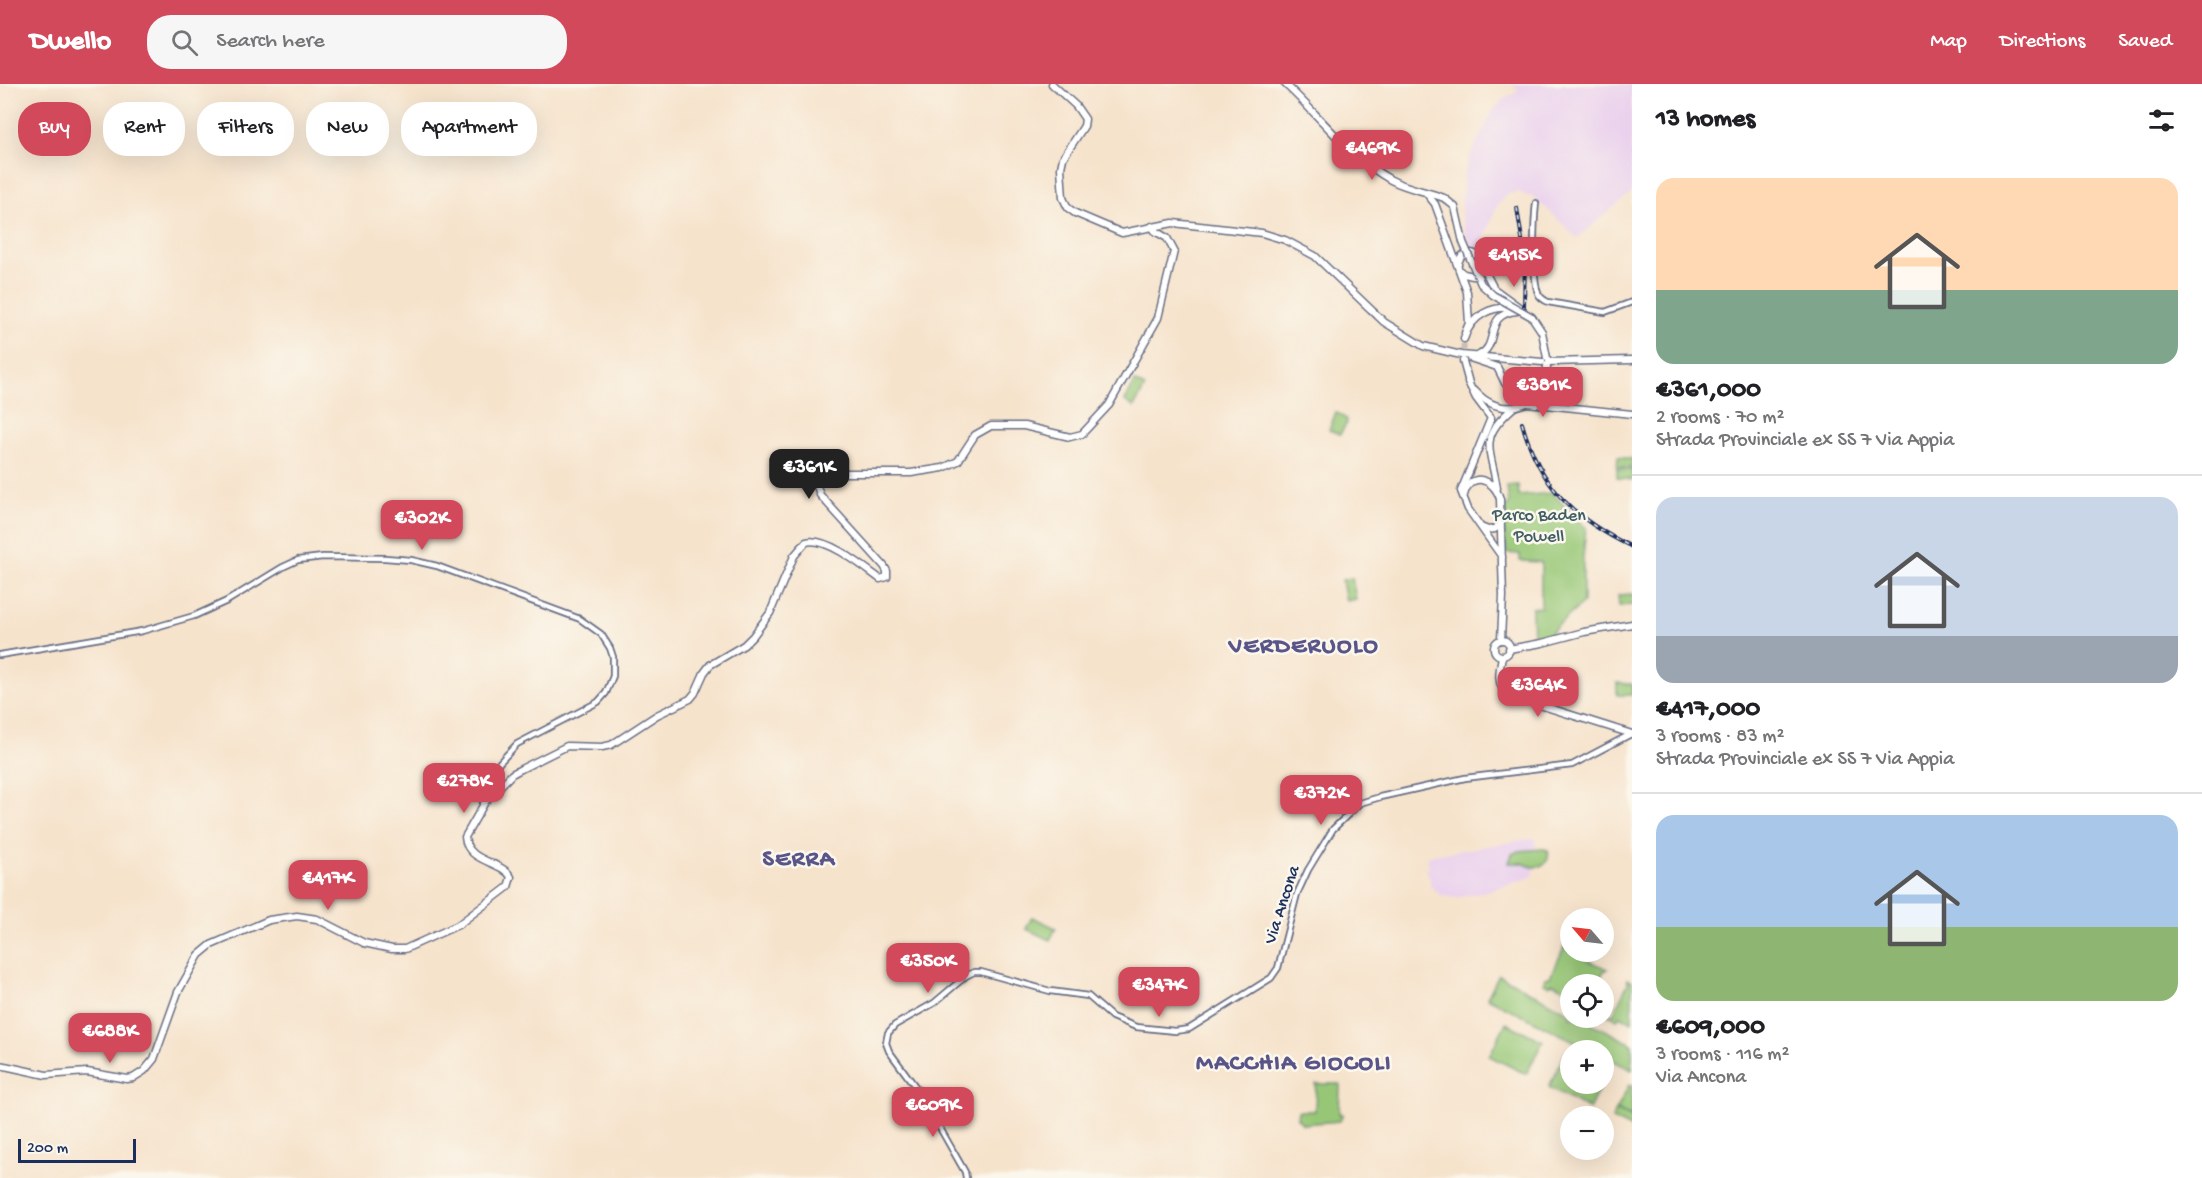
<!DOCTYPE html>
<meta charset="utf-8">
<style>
:root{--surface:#fff;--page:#f6f6f6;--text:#202124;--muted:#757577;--line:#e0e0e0;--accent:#d1495b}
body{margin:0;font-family:"Gochi Hand",sans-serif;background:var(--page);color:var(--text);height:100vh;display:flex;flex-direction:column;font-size:22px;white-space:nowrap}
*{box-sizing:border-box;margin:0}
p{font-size:20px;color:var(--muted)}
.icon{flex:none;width:33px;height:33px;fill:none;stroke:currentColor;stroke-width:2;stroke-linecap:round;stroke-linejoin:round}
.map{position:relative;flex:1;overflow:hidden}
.sheet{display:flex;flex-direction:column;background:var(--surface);width:570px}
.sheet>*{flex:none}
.guide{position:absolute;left:18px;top:18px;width:570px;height:54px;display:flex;gap:12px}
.needle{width:39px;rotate:298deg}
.controls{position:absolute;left:1560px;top:824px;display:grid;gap:12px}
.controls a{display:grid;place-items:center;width:54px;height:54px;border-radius:50%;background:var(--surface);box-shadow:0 6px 24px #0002;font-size:30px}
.scale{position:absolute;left:18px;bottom:15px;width:118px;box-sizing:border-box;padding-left:6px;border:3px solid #1b2f5e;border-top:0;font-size:16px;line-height:21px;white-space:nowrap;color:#1b2f5e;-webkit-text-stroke:4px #fbf7ec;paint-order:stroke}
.price{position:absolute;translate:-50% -51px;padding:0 14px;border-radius:12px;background:var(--accent);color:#fff;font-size:20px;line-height:39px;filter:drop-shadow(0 2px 3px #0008)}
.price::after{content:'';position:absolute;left:50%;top:36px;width:18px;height:14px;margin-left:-9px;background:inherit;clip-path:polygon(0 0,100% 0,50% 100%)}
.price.active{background:#222;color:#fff}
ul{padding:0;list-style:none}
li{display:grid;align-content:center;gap:12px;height:318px;padding:0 24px}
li+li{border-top:2px solid var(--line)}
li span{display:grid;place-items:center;height:186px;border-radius:18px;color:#555}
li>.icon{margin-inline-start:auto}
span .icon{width:108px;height:108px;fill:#fffc;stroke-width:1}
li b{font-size:26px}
h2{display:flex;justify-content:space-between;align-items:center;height:72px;padding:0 24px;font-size:26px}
.chip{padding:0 21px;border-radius:24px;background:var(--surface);box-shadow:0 6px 24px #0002;font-size:21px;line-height:54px}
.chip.active{background:var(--accent);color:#fff}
header{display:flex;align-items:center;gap:36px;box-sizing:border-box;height:84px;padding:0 30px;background:var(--accent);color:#fff}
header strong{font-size:28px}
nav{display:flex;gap:33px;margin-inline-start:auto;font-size:21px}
.search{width:420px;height:54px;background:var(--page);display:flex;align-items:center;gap:15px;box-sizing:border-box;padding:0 21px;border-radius:24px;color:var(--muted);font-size:22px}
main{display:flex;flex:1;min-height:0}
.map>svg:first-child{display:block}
.built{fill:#ead1ed}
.green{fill:#97c776;stroke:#597b6a;stroke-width:1.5}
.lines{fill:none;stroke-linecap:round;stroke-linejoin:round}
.major-tunnel{stroke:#cabfb6;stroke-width:6;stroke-dasharray:6 3;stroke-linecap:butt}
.minor-casing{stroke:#686e84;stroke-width:8}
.major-casing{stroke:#686e84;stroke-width:9}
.minor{stroke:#fff;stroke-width:4.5}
.major{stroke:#fff;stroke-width:6}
.rail-casing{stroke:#1b2f5e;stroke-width:4}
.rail{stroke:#fbf7ec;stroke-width:1.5;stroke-dasharray:4.5;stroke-linecap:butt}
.major-bridge-casing{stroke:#686e84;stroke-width:9;stroke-linecap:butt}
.major-bridge{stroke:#fff;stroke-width:6}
.labels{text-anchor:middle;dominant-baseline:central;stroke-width:5;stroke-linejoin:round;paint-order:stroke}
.park-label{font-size:18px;fill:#405d65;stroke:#fbf7ec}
.street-label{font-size:18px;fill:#1b2f5e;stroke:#fbf7ec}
.district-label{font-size:24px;font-weight:bold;letter-spacing:1.5px;fill:#595588;stroke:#fbf7ec}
</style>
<header>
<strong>Dwello</strong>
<div class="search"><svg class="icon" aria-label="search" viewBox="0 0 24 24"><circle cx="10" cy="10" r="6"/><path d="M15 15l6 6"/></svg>Search here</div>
<nav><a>Map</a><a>Directions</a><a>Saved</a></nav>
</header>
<main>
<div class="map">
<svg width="1632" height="1094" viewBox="0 0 1632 1094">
<rect width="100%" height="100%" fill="#fbf7ec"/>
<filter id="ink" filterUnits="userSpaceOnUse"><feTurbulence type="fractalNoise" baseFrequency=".0167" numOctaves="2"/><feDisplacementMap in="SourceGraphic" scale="12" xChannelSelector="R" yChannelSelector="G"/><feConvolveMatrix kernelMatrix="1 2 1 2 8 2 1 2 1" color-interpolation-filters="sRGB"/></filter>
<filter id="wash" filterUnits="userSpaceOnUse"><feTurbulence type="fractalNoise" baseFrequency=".008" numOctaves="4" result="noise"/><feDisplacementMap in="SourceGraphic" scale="24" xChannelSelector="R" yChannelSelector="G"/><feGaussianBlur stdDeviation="1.35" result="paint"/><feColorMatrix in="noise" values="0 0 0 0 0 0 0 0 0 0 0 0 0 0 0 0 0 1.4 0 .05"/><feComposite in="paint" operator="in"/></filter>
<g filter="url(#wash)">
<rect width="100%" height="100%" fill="#f6e3cc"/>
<!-- built -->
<g class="built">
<path d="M1512,0h120v108l-55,46 -32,-31 -9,-4 1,-4 -18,-7 -12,2 -10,12 -16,40 -8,7h-4l-8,-38 3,-40 6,-19 24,-47 11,-11 14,-7z"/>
<path d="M1535,754l1,11h10l3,4 -4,12 -10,2 -3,10 -41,13 -35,8 -14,-2 -12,-10v-6l-4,-11 3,-1 -2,-12z"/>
</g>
<!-- green -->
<g class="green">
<path d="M1135,298l10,5 -11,20 -9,-6z"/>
<path d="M1336,328l10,7 1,4 -7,11 -11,-4z"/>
<path d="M1618,373l14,2v9l-15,-1z"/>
<path d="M1617,385l15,1v10l-15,-2z"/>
<path d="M1518,401l1,11 33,-3 34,35 -3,29v46l-39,35 -11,2 -1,-32 9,-1v-45l-21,-1v-7l-14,-1 -3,-38 2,-8 4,-2 -2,-19z"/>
<path d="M1352,494l4,21 -10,2 -4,-21z"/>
<path d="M1632,510v11l-13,1 -1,-11z"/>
<path d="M1617,599l15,1v11h-15z"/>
<path d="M1543,765l5,1c2,6 -1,13 -6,16l-10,1 -10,-4h-13l3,-9 7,-3z"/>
<path d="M1032,833l24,11 -6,12 -24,-11z"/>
<path d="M1563,863l16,8 2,3 27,11 -4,2 -7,13h-27v8l-17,-9 -4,2 -5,-2 1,-5 5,-1 13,-27z"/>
<path d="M1499,891l71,38v4h9l53,27v26l-28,-14v-6h-12l-105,-52z"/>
<path d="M1627,895l5,2v41l-12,-6 -3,3 -9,-4 5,-1 15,-31z"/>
<path d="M1506,939l37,18 -17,33 -37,-18z"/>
<path d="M1565,969l5,3v27h32l-13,26 -40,-22z"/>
<path d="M1316,1000h24l-1,30h4l-3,7 -37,3 -6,-6 1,-7h17z"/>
<path d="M1629,1001l3,1v31l-15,-8z"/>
<path d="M1616,1026l16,8v11l-20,-10z"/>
</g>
</g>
<g filter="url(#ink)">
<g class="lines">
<!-- major-tunnel -->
<path class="major-tunnel" d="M1463,275l1,-20"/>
<defs>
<g id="minor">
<path d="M1536,119c-2,17 -4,74 2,90 2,5 6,7 10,9l57,10 27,-10"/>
<path d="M0,571l142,-24 52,-15 33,-15 56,-34 15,-7 25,-3 62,1 26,2 26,6 143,53 21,15 9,14 3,9v19l-7,17 -8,9 -81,42 -17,18 -20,28v8l5,4"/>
<path d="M966,1094l-1,-6 -45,-79 -31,-42 -3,-8 2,-10 7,-8 39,-22 32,-27 8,-4h7l69,19 38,5 24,21 24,10 39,4 14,-2 82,-51 7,-10 19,-74 11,-24 25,-41 27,-26 20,-6 85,-19 107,-13 59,-31"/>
</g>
<g id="major">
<path d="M1052,0l24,22 9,13 -1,7 -21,32 -2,10 2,30 5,10 7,5 47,20 51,-10 89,10 23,7 30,16 69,66 39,24 38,9 81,7"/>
<path d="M1285,0c35,32 64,73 106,96 17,9 35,11 53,18"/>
<path d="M1427,110l8,10 32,88 2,31 -4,10"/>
<path d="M1458,180c2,-10 10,-14 19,-9l17,34 29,21"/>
<path d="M1460,187l4,3 9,2 7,-5 2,-8"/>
<path d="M1532,233l10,15 5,26"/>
<path d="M1464,255c7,-24 29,-35 53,-30"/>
<path d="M1479,271c22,-10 3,-41 38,-44"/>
<path d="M1470,274l27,9 8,16 7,8"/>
<path d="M1463,277l6,22"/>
<path d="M1549,278l83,-2"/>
<path d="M1468,298l8,16 15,20 -30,73 7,18 34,48"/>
<path d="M1475,307c11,12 23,18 39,16"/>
<path d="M1527,319l105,11"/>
<path d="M1527,319c12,-10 20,-22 20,-38"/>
<path d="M1497,404c-7,-42 -19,-50 17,-81"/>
<path d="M1464,411c6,-24 30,-17 36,4l3,97 -2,44"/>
<path d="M1483,444l5,2 7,-1 6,-6"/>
<circle cx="1502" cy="564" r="8"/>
<path d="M1509,565l33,-6 42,-11 48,-8"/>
<path d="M1502,573c-3,14 -6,28 6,38l124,39"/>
<path d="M0,981l46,10 41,-3 40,7 6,-1 11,-7 10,-12 24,-67 21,-37 12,-10 58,-25 28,-4 20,3 47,24 28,6h13l53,-24 50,-38 3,-10c-10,-17 -44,-14 -46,-40l20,-35 27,-28 9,-5 46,-23 35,1 9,-2 46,-30 33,-16 5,-6 9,-20 6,-8 34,-20 9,-9 17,-23 24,-57 12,-14c20,-6 58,25 74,37l7,-2v-6l-3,-5 -64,-71 -3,-9 5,-8 20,-5h69l32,-5 15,-7 17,-26 16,-9h33l46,11 12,-3 27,-29 49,-87 16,-67 -7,-13 -12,-7 -3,-5"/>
</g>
</defs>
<!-- minor casing -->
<use href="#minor" class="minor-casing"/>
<!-- major casing -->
<use href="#major" class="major-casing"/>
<!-- minor -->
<use href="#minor" class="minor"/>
<!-- major -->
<use href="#major" class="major"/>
<defs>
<g id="rail">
<path d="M1517,124l8,50 -1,49"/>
<path d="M1522,339c18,64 52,96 110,124"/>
</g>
</defs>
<!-- rail casing -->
<use href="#rail" class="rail-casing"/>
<!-- rail -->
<use href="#rail" class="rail"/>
<defs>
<g id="major-bridge">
<path d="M1444,114l11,9 8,35 18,42 12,11 39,22"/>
<path d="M1512,307l11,4h6"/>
<path d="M1514,323l13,-4"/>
</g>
</defs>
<!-- major-bridge casing -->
<use href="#major-bridge" class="major-bridge-casing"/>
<!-- major-bridge -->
<use href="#major-bridge" class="major-bridge"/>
</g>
</g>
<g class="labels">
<!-- park labels -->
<g class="park-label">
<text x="1539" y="432">Parco Baden<tspan x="1539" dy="21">Powell</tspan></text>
</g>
<!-- street labels -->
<g class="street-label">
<text transform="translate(1283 821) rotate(-72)">Via Ancona</text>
</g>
<!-- district labels -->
<g class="district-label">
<text x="1304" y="563">VERDERUOLO</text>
<text x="799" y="776">SERRA</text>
<text x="1294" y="980">MACCHIA GIOCOLI</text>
</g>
</g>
</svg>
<div class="controls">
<a><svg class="needle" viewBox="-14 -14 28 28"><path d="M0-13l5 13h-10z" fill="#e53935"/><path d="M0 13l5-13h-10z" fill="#757577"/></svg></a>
<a><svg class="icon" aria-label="locate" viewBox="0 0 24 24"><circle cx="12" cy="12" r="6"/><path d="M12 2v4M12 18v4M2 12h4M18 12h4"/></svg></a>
<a>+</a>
<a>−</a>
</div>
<div class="scale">200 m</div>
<b class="price" style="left:1372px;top:97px">€469K</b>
<b class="price" style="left:1514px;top:204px">€415K</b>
<b class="price" style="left:1543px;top:334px">€381K</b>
<b class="price active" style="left:809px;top:416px">€361K</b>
<b class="price" style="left:422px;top:467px">€302K</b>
<b class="price" style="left:1538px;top:634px">€364K</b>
<b class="price" style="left:464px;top:730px">€278K</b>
<b class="price" style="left:1321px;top:742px">€372K</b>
<b class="price" style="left:328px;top:827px">€417K</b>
<b class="price" style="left:928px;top:910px">€350K</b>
<b class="price" style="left:1159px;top:934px">€347K</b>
<b class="price" style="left:110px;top:980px">€688K</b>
<b class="price" style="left:933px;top:1054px">€609K</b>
<div class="guide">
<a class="chip active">Buy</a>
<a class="chip">Rent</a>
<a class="chip">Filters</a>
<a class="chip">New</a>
<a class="chip">Apartment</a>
</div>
</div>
<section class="sheet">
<h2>13 homes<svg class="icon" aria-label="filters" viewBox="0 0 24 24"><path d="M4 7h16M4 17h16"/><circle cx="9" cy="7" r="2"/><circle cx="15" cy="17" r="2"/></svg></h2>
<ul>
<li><span style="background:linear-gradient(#ffd9b3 60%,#7fa58c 0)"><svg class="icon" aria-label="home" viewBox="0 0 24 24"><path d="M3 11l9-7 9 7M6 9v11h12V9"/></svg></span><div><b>€361,000</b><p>2 rooms · 70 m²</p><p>Strada Provinciale ex SS 7 Via Appia</p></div></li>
<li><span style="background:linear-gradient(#c9d6e8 75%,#9aa5b1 0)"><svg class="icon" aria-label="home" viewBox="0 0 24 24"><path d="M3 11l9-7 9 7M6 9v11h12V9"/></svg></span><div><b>€417,000</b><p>3 rooms · 83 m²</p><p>Strada Provinciale ex SS 7 Via Appia</p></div></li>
<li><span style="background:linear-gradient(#a9c7e8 60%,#8fb573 0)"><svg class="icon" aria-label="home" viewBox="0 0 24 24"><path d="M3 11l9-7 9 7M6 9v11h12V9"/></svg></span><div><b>€609,000</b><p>3 rooms · 116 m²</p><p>Via Ancona</p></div></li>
</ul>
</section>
</main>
